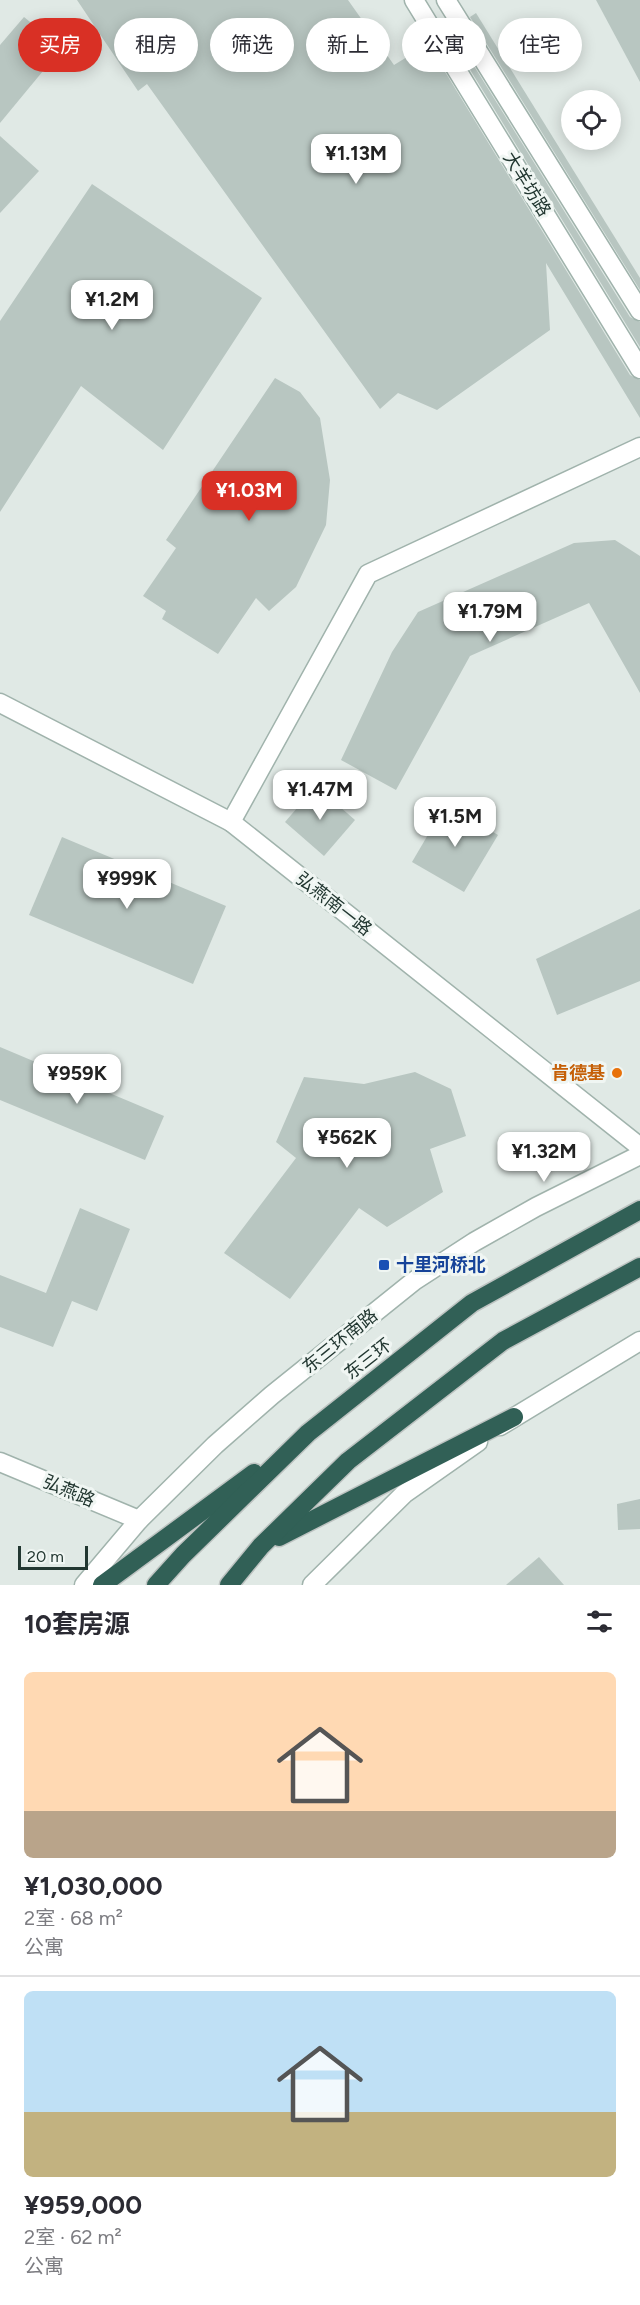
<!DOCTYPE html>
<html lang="zh">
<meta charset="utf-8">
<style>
:root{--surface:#fff;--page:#f2f2f3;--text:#2b2b33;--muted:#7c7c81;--line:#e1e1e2;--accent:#d93025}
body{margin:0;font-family:Figtree,"Noto Sans SC",sans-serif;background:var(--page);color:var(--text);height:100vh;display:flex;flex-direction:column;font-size:22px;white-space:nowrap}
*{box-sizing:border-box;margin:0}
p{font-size:20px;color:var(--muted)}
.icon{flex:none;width:33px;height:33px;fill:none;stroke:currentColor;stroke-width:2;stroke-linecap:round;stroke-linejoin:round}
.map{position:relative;height:1585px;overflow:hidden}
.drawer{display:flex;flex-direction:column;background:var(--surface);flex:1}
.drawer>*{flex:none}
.guide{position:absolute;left:18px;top:18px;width:604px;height:54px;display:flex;gap:12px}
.fabs{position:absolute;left:561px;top:90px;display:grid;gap:12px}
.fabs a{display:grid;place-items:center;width:60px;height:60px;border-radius:50%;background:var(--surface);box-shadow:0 3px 15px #0003;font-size:30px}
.scale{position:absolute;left:18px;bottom:15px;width:70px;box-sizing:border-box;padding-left:6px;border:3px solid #223731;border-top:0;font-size:16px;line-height:21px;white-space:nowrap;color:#223731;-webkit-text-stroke:4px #f0f6f3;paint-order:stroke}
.price{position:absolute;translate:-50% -51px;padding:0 14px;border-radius:12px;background:#fff;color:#222;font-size:20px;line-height:39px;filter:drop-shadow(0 2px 3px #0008)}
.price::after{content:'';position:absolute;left:50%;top:36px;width:18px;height:14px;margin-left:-9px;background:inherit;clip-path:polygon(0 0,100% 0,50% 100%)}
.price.on{background:var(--accent);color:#fff}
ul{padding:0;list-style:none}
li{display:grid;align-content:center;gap:12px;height:318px;padding:0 24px}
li+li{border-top:2px solid var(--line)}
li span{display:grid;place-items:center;height:186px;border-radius:9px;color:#555}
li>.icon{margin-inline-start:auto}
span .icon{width:108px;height:108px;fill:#fffc;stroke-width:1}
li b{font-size:26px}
h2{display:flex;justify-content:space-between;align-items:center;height:72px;padding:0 24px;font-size:26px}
.chip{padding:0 21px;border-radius:27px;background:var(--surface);box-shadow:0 3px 15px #0003;font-size:21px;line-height:54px}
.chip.on{background:var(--accent);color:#fff}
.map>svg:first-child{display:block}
.building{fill:#b8c6c1}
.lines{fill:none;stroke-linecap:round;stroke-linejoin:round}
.secondary-casing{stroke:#a0b3ac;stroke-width:21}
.highway-casing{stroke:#bdc3c1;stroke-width:21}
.secondary{stroke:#fff;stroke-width:18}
.highway{stroke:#316056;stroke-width:18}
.food-dot{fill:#e8710a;stroke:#f0f6f3;stroke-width:2}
.transit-dot{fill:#1a4fb4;stroke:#f0f6f3;stroke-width:2}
.labels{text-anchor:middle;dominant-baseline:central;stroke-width:6;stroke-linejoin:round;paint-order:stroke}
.street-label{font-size:18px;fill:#223731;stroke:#f0f6f3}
.food-label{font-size:18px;font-weight:bold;fill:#c56008;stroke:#f0f6f3;text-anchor:end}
.transit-label{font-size:18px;font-weight:bold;fill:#164399;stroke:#f0f6f3;text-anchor:start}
</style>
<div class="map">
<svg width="640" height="1585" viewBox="0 0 640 1585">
<rect width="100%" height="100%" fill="#e0e9e5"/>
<!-- building -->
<g class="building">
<path d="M77,0h271l46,65 34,-21 202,331 10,5v38l-94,-155 4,67 -113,80 -39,-17 -18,16 -233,-325 -9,7z"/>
<path d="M596,0h44v82z"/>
<path d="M476,13l164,265v12l-170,-273z"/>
<path d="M24,17l38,31 -62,75v-78z"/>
<path d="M451,29l179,288 10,5v25l-193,-315z"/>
<path d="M0,136l39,35 -39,42z"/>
<path d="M92,184l170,114 -99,152 -82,-64 -81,126v-191z"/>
<path d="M275,378l25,14 20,26 10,62 -4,45 -30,62 -27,24 -13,-13 -38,56 -56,-35 4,-8 -23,-15 33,-48 -10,-8z"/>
<path d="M615,540l25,16v137l-51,-90 -119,53 -74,134 -55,-30 51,-108 26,-40 156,-69z"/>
<path d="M316,786l39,34 -31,36 -39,-34z"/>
<path d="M446,804l52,31 -34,57 -52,-30z"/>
<path d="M62,837l164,69 -33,78 -164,-69z"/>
<path d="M640,909v72l-83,34 -21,-56z"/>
<path d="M0,1047l164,69 -19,44 -145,-60z"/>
<path d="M415,1072l36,17 15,47 -36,13 13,43 -56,35 -28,-19 -69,91 -66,-46 72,-95 -20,-16 28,-65 60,7z"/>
<path d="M80,1208l50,21 -33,82 -25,-10 -19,46 -53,-20v-52l46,18z"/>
<path d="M640,1499v30l-22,1 -1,-26z"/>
<path d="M539,1557l25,28h-58z"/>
</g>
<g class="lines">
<defs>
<g id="secondary">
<path d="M414,0l226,369"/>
<path d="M446,0l194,311"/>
<path d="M0,703l231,119 409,325"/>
<path d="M231,822l137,-248 272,-127"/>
<path d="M500,1426l140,-85"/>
<path d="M0,1462l139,58"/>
<path d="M84,1585l55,-65 76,-75 57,-50 142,-114 60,-39 62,-35 104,-52"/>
<path d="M312,1585l92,-91 74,-52"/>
</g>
<g id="highway">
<path d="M279,1537l235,-120"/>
<path d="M102,1585l152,-112"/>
<path d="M156,1585l27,-30 125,-122 164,-130 168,-93"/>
<path d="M229,1585l32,-39 87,-85 155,-120 137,-74"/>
</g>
</defs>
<!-- secondary casing -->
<use href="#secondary" class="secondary-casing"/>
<!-- highway casing -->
<use href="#highway" class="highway-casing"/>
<!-- secondary -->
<use href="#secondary" class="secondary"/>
<!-- highway -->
<use href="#highway" class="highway"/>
</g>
<!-- markers -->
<circle class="food-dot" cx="617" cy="1073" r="6"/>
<rect class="transit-dot" x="378" y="1259" width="12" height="12" rx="3"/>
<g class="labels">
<!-- street labels -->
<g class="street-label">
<text transform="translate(527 184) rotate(58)">大羊坊路</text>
<text transform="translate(334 904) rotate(38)">弘燕南一路</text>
<text transform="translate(340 1341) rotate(-39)">东三环南路</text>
<text transform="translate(368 1359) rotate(-38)">东三环</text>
<text transform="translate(69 1491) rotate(23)">弘燕路</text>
</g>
<!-- food labels -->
<g class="food-label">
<text x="605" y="1073">肯德基</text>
</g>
<!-- transit labels -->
<g class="transit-label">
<text x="396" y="1265">十里河桥北</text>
</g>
</g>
</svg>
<div class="fabs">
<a><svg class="icon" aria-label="locate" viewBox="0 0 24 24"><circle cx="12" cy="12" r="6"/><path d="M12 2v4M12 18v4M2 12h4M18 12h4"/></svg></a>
</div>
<div class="scale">20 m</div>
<b class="price" style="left:356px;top:185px">¥1.13M</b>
<b class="price" style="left:112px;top:331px">¥1.2M</b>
<b class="price on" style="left:249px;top:522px">¥1.03M</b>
<b class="price" style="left:490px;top:643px">¥1.79M</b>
<b class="price" style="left:320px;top:821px">¥1.47M</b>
<b class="price" style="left:455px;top:848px">¥1.5M</b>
<b class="price" style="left:127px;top:910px">¥999K</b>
<b class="price" style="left:77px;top:1105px">¥959K</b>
<b class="price" style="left:347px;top:1169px">¥562K</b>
<b class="price" style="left:544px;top:1183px">¥1.32M</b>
<div class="guide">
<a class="chip on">买房</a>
<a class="chip">租房</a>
<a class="chip">筛选</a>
<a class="chip">新上</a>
<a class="chip">公寓</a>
<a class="chip">住宅</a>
</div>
</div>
<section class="drawer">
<h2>10套房源<svg class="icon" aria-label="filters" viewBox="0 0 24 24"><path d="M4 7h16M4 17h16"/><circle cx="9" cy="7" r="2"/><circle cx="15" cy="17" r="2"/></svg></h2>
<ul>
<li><span style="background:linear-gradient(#ffd9b3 75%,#b9a48a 0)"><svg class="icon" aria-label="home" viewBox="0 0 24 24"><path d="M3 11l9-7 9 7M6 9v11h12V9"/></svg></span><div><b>¥1,030,000</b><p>2室 · 68 m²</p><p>公寓</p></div></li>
<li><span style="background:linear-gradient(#bfe0f5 65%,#c2b280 0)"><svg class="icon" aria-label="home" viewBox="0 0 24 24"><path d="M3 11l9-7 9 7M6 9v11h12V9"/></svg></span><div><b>¥959,000</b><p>2室 · 62 m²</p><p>公寓</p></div></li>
</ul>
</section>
